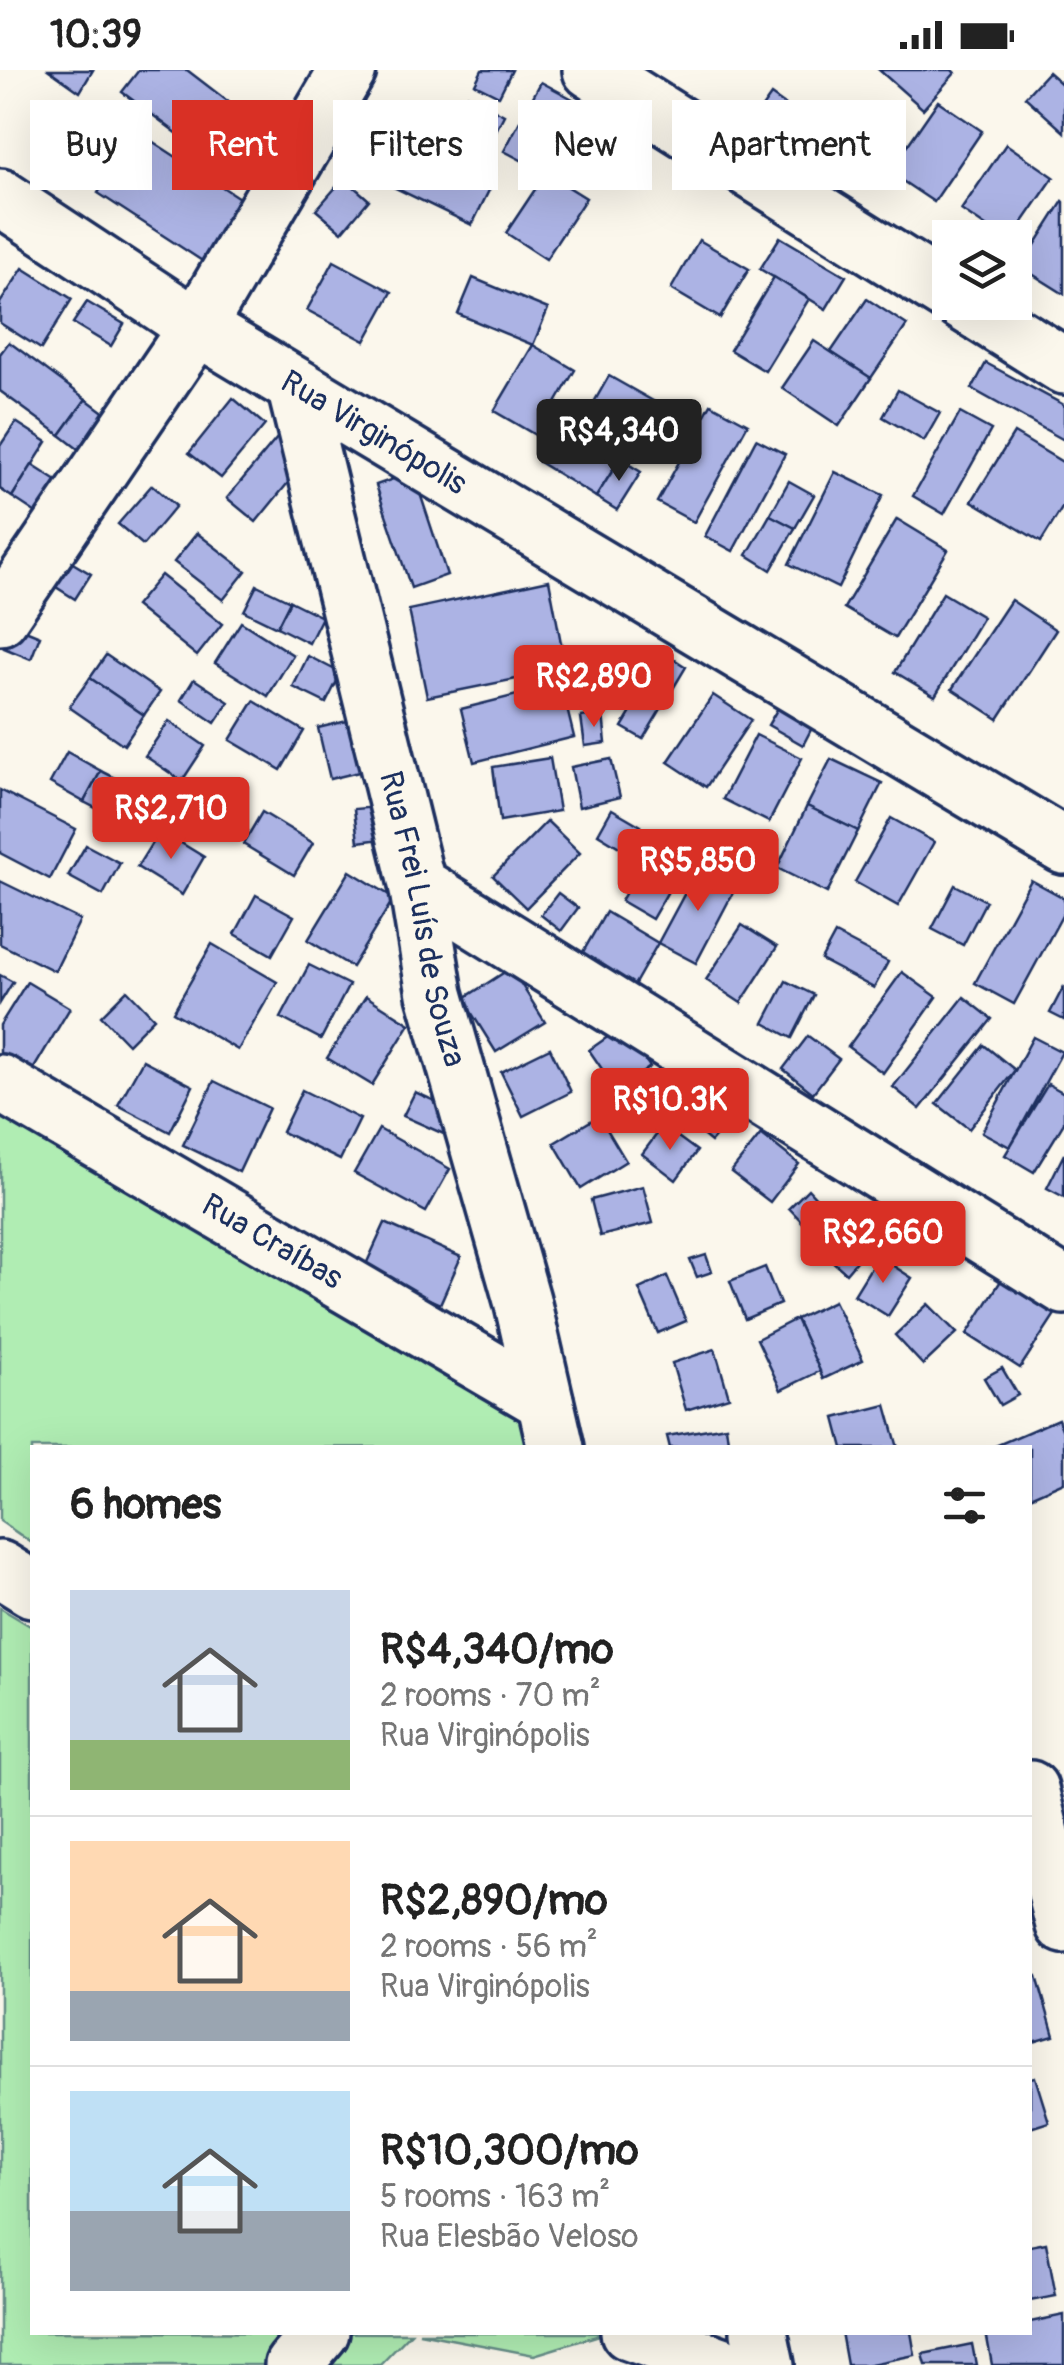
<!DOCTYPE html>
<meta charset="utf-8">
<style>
:root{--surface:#fff;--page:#f2f2f2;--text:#222;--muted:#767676;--line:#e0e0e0;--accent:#d93025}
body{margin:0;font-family:Pangolin,sans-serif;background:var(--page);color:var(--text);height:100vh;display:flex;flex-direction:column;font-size:38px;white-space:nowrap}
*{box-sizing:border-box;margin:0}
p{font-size:32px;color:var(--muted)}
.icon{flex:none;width:55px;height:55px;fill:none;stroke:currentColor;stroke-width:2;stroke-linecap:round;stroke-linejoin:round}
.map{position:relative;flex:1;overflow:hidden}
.details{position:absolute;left:30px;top:1375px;width:1002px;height:890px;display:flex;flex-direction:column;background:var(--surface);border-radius:0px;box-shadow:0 10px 40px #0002}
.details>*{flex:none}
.top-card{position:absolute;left:30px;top:30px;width:1005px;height:90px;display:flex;gap:20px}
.buttons{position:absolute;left:932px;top:150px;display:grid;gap:20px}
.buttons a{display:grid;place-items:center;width:100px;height:100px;border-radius:0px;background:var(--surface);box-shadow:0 10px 40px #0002;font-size:50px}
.price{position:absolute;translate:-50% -85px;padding:0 22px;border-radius:10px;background:var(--accent);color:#fff;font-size:32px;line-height:65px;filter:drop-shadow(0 2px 5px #0008)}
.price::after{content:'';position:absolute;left:50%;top:60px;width:30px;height:22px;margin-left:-15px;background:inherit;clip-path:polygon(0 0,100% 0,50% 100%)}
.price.selected{background:#222;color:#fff}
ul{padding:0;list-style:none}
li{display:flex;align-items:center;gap:30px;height:250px;padding:0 40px}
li+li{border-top:2px solid var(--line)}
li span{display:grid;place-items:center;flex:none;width:280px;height:200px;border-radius:0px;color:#555}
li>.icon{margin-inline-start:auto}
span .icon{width:120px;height:120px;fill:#fffc;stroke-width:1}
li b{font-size:42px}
h2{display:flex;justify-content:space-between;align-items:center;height:120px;padding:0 40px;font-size:42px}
.tag{padding:0 35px;border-radius:0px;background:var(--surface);box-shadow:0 10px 40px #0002;font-size:35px;line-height:90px}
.tag.selected{background:var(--accent);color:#fff}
.status{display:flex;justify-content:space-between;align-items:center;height:70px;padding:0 50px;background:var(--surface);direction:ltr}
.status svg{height:28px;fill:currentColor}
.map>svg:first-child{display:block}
.green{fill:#b0edb3;stroke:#668e88;stroke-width:2.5}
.building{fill:#acb3e4;stroke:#1b2f5e;stroke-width:2.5}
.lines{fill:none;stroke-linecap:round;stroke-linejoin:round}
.street-casing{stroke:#1b2f5e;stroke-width:62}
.street{stroke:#fbf7ec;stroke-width:55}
.labels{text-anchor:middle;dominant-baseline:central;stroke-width:8;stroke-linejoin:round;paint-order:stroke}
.street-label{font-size:32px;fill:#1b2f5e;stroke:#fbf7ec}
</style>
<div class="status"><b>10:39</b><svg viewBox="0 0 49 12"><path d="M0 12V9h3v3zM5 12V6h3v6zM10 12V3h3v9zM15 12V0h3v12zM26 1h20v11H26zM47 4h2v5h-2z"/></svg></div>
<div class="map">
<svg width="1064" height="2295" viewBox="0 0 1064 2295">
<rect width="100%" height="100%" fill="#fbf7ec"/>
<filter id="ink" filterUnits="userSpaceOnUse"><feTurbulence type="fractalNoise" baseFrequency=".01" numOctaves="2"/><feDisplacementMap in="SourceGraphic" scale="20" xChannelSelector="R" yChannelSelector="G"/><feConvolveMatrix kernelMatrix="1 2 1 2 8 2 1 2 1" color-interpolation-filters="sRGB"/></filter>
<g filter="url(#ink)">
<!-- green -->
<g class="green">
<path d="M0,1032l522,306 10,39 -500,1v95l-32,-22z"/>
<path d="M0,1538l32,19v705l379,1 -31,32h-380z"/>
<path d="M419,2263h187l-72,22z"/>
</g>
<!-- building -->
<g class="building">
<path d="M49,0h44l-13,22z"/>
<path d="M139,0h48l73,56 -34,44 -104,-78z"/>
<path d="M482,0h30l-13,26 -24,-12z"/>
<path d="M879,0h73l3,3 -32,36z"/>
<path d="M1048,2l16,14v46l-39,-35z"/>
<path d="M541,12l41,22 -36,69 -42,-22z"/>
<path d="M467,25l37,20 -17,33 -38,-19z"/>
<path d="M771,25l62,44 -32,45 -62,-44z"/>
<path d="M938,31l44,30 -48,71 -45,-30z"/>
<path d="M138,62l112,73 -40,61 -112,-73z"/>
<path d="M408,69l86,41 -22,45 -85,-41z"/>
<path d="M1006,74l48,33 -42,61h-10l-41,-28z"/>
<path d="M546,103l40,25 -40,61 -40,-26z"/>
<path d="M344,108l25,22 -27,32 -26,-22z"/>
<path d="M1063,131l1,1v92l-43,-27z"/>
<path d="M780,167l66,39 -20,33 -66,-40z"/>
<path d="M699,170l50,29 -29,49 -49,-29z"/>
<path d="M334,191l58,31 -27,49 -58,-31z"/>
<path d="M23,198l49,31 -31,50 -41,-26v-20z"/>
<path d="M774,207l35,22 -44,72 -35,-21z"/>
<path d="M473,208l75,31 -15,36 -75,-31z"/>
<path d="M867,229l40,26 -36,53 -40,-26z"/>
<path d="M87,232l37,22 -13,22 -38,-23z"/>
<path d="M814,271l57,37 -32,48 -57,-38z"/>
<path d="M9,272l77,57 -26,36 -60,-44v-37z"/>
<path d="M533,275l42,25 -38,66 -43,-25z"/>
<path d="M986,293l78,42v35l-92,-51z"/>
<path d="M609,306l51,29 -24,42 -51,-29z"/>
<path d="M898,320l42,23 -16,28 -41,-24z"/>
<path d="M233,328l32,27 -44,53 -32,-25z"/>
<path d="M86,329l32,24 -27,36 -31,-24z"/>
<path d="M711,334l37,20 -54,98 -37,-20z"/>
<path d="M960,343l31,17 -47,84 -31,-18z"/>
<path d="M16,352l31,20 -35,55 -12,-8v-43z"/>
<path d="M562,354l58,35 -24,38 -57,-35z"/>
<path d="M1014,363l50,30v42l-23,37 -69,-41z"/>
<path d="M277,368l28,24 -49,60 -29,-24z"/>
<path d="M756,369l29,15 -52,97 -28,-15z"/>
<path d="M620,389l21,13 -24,38 -21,-13z"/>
<path d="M32,395l36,23 -21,32 -35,-23z"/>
<path d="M413,402l34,103 -36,13 -35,-103z"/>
<path d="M835,402l48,23 -45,93 -49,-24z"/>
<path d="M789,411l25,14 -19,33 -25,-13z"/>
<path d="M152,415l24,21 -33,39 -25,-21z"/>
<path d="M770,445l25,13 -24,42 -24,-15z"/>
<path d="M897,449l51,31 -53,88 -51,-30z"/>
<path d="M197,463l49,38 -23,29 -49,-38z"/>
<path d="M71,492l20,12 -16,25 -19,-12z"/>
<path d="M161,505l61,49 -25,32 -62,-50z"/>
<path d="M549,510l17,89 -139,28 -18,-87z"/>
<path d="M257,515l33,16 -13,26 -33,-16z"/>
<path d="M943,523l40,24 -48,79 -40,-24z"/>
<path d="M1011,530l45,30 -58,89 -46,-30z"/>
<path d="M290,531l32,16 -13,26 -32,-16z"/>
<path d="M241,552l52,33 -25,41 -53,-33z"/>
<path d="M13,555l27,11 -9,23 -27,-11z"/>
<path d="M666,584l20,13 -43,72 -21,-12z"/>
<path d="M106,585l54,37 -16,23 -54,-37z"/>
<path d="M308,586l33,17 -15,30 -33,-16z"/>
<path d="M90,608l54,37 -20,30 -55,-38z"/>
<path d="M194,609l35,23 -14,21 -34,-23z"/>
<path d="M561,614l13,53 -100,25 -13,-53z"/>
<path d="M713,625l38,25 -45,67 -38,-25z"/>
<path d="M254,631l50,30 -23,39 -51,-30z"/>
<path d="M782,631l34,19 -13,25 -35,-20z"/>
<path d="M603,644l3,29 -21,3 -4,-29z"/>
<path d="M351,650l12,51 -33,8 -12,-51z"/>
<path d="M169,651l36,25 -23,35 -37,-25z"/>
<path d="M756,665l46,23 -33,64 -46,-23z"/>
<path d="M67,682l34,19 -17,31 -34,-19z"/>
<path d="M550,688l9,53 -59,10 -7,-54z"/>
<path d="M611,689l9,38 -41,10 -8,-40z"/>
<path d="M831,689l51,24 -24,48 -51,-25z"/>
<path d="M101,701l32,16 -18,31 -31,-16z"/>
<path d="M200,714l38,29 -16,22 -38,-29z"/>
<path d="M0,720l76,39 -26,50 -50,-26z"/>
<path d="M386,736l3,32 -31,4 -4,-33z"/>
<path d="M807,736l51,25 -31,62 -50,-25z"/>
<path d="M612,739l29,17 -15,25 -28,-17z"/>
<path d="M262,742l51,31 -19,32 -51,-31z"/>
<path d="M891,748l43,24 -36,64 -43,-24z"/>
<path d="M547,751l33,32 -54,55 -33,-32z"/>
<path d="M160,760l44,27 -22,38 -45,-28z"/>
<path d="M653,774l32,18 -33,57 -31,-18z"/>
<path d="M86,775l34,18 -17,32 -35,-19z"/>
<path d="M700,795l37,20 -41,78 -38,-20z"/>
<path d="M350,801l44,27 -42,69 -44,-27z"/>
<path d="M1031,810l33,18v14l-50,92 -39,-21z"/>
<path d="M0,811l80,39 -25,51 -55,-27z"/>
<path d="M955,815l31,16 -23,44 -31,-16z"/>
<path d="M558,823l20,15 -17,23 -20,-16z"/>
<path d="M256,825l38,21 -22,39 -37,-21z"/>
<path d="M606,842l52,31 -25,44 -53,-30z"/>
<path d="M742,855l35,22 -36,56 -35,-23z"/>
<path d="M835,864l53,28 -14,26 -53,-28z"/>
<path d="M212,874l65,38 -39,68 -65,-38z"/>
<path d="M309,895l40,20 -28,54 -40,-21z"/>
<path d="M511,898l34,54 -49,30 -33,-53z"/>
<path d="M902,902l35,25 -54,76 -35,-26z"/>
<path d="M0,905l13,7 -13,21z"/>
<path d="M786,911l28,14 -22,43 -28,-15z"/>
<path d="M27,912l43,26 -46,77 -24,-14v-46z"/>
<path d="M1064,916v34l-14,-7z"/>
<path d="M127,920l27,28 -26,26 -27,-28z"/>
<path d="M366,926l44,28 -38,61 -45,-27z"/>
<path d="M964,927l28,22 -72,90 -27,-22z"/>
<path d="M622,957l28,40 -33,24 -28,-41z"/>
<path d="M808,966l31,23 -26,34 -30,-24z"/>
<path d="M1033,967l29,15 -52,95 -28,-15z"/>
<path d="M984,975l31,25 -46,59 -32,-25z"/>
<path d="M550,978l21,44 -48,24 -22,-44z"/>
<path d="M143,990l50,26 -23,46 -52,-27z"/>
<path d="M214,1011l55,27 -30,64 -56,-27z"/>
<path d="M1048,1014l16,9v30l-30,49 -29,-17z"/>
<path d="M698,1017l35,29 -22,26 -34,-28z"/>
<path d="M302,1020l58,29 -20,41 -58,-28z"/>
<path d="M415,1022l42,19 -11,24 -43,-19z"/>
<path d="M599,1046l27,45 -45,28 -27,-46z"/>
<path d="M663,1056l34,25 -21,29 -34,-26z"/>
<path d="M379,1059l71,40 -24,43 -72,-39z"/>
<path d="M761,1064l38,30 -29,38 -39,-30z"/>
<path d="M1064,1084v43l-17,-9z"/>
<path d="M643,1116l10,37 -53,13 -9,-36z"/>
<path d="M808,1119l21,23 -19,18 -21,-22z"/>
<path d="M849,1139l30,25 -33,39 -30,-26z"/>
<path d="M385,1153l76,34 -21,47 -77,-33z"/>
<path d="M706,1185l6,17 -15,5 -7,-17z"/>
<path d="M878,1186l34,22 -24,38 -34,-21z"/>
<path d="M765,1197l15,37 -35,15 -15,-38z"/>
<path d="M1009,1198l54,34 -43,66 -53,-34z"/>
<path d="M667,1206l19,45 -28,12 -19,-44z"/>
<path d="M834,1231l29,59 -40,19 -27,-60z"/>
<path d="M928,1234l29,29 -34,32 -28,-30z"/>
<path d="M796,1249l24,52 -39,19 -24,-51z"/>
<path d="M715,1279l14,48 -43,13 -14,-47z"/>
<path d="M1002,1298l16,27 -18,10 -16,-27z"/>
<path d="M886,1335l12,43h-55l-8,-30z"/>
<path d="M1058,1349l6,15v48l-34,15v-49l-37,-1z"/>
<path d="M726,1356l3,22h-59l-3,-12z"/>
<path d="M1037,1906l17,60 -24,7v-65z"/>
<path d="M1035,2007l14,45 -19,6v-50z"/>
<path d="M1046,2173l10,53 -26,5v-55z"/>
<path d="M1064,2245v50h-72l-6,-33h44v-10z"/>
<path d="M841,2262h70l4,23 -49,10h-19z"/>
<path d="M972,2274l4,21h-50l-3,-11z"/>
</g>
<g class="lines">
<defs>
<g id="street">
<path d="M591,0l359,225"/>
<path id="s1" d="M0,127l197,130 867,519"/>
<path d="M962,232l102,64"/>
<path id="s2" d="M295,316l122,498 18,110 87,306 34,148"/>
<path d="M0,547l197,-290 151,-257"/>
<path d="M417,814l647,402"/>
<path id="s3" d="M0,1013l545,318"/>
<path d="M0,1499l32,20"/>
<path d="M1030,1719l34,136"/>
<path d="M629,2262l92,33"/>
<path d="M759,2262l7,33"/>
<path d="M293,2295l28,-33"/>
</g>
</defs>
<!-- street casing -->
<use href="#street" class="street-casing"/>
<!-- street -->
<use href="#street" class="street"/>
</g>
</g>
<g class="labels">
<!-- street labels -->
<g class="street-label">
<text stroke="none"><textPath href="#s1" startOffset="442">Rua Virginópolis</textPath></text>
<text stroke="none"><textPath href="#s2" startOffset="548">Rua Frei Luís de Souza</textPath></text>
<text stroke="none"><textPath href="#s3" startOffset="315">Rua Craíbas</textPath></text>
</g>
</g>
</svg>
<div class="buttons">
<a><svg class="icon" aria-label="layers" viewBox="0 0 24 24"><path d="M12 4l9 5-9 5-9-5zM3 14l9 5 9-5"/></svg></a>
</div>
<b class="price selected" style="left:619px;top:414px">R$4,340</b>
<b class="price" style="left:594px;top:660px">R$2,890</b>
<b class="price" style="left:171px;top:792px">R$2,710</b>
<b class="price" style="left:698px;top:844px">R$5,850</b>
<b class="price" style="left:670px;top:1083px">R$10.3K</b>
<b class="price" style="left:883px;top:1216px">R$2,660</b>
<div class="top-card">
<a class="tag">Buy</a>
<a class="tag selected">Rent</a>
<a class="tag">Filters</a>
<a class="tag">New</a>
<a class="tag">Apartment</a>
</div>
<section class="details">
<h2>6 homes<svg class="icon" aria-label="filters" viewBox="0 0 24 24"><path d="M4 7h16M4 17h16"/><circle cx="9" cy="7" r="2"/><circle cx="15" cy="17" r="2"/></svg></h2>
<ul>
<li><span style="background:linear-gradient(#c9d6e8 75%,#8fb573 0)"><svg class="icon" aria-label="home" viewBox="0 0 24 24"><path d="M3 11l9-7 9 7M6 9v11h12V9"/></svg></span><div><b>R$4,340/mo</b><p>2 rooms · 70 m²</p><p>Rua Virginópolis</p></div></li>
<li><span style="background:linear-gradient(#ffd9b3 75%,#9aa5b1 0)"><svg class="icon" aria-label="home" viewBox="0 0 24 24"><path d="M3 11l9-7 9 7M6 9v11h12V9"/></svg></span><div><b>R$2,890/mo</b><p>2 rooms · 56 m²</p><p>Rua Virginópolis</p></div></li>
<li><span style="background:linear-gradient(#bfe0f5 60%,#9aa5b1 0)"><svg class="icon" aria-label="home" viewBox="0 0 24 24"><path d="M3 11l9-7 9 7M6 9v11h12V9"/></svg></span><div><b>R$10,300/mo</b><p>5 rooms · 163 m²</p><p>Rua Elesbão Veloso</p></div></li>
</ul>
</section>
</div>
